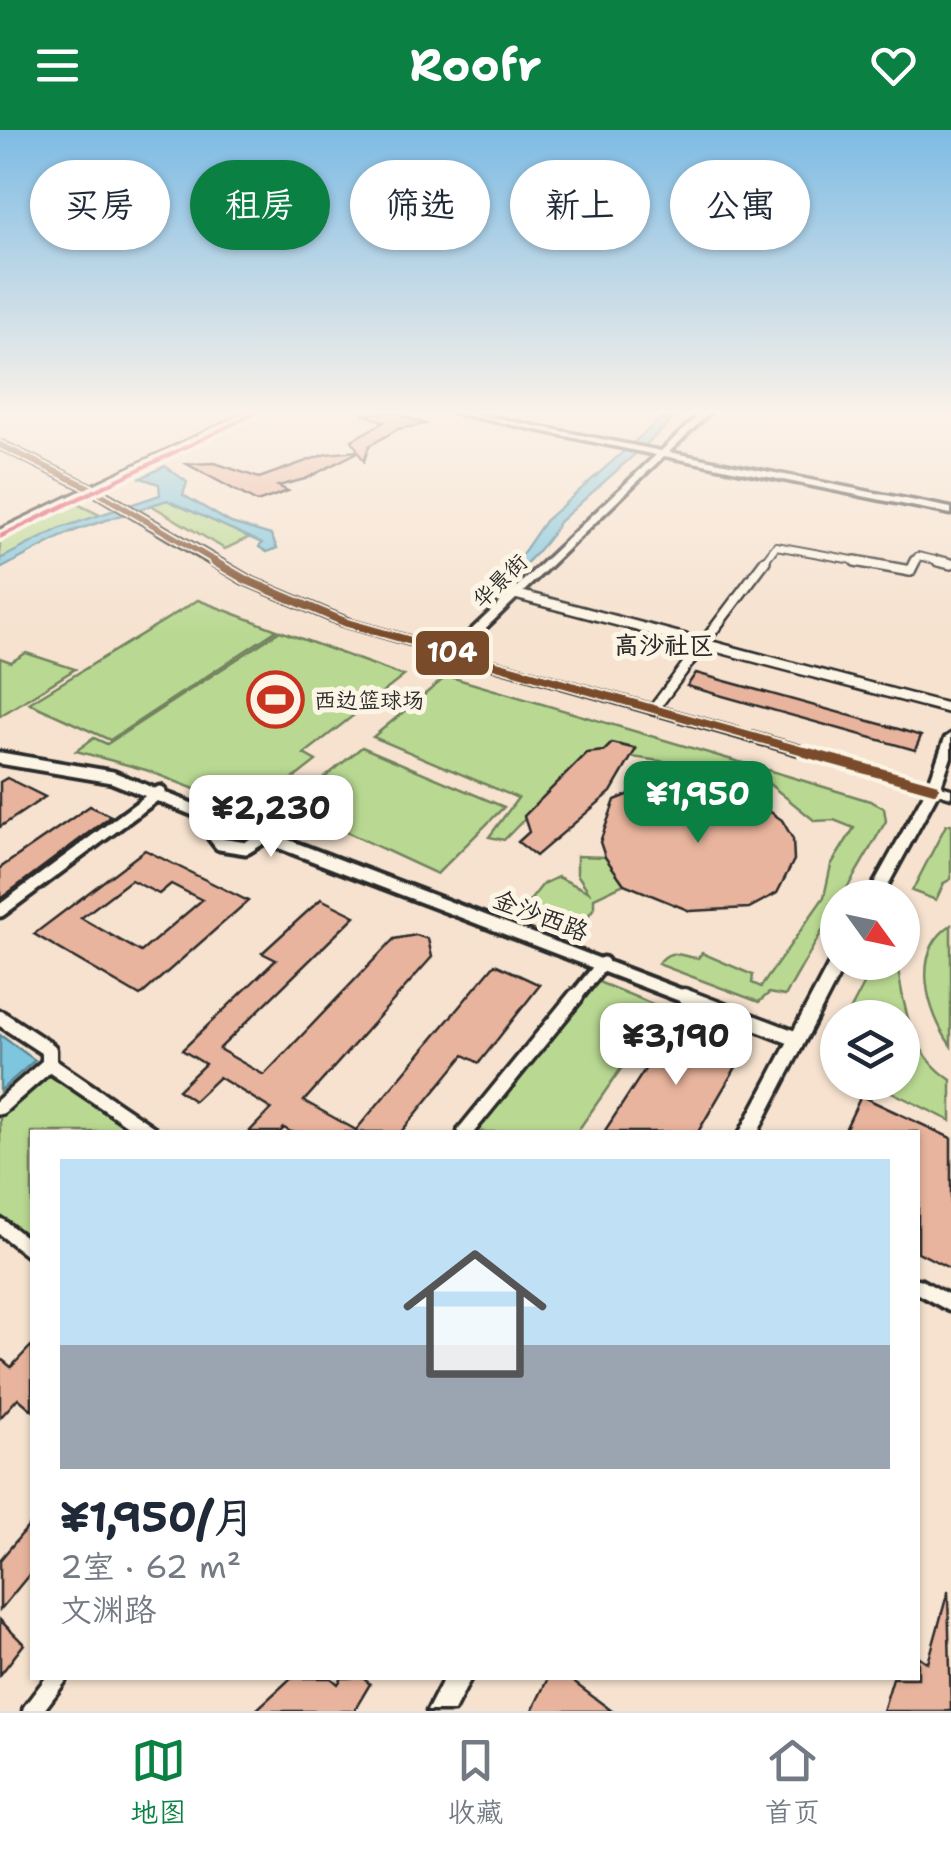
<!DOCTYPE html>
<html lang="zh">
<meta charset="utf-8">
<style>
:root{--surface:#fff;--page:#f6f6f7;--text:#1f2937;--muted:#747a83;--line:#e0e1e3;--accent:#0b8043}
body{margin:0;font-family:"Shantell Sans","LXGW WenKai TC",sans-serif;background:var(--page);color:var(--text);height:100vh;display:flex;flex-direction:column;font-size:38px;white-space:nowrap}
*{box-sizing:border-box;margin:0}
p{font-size:32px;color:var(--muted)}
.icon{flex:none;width:55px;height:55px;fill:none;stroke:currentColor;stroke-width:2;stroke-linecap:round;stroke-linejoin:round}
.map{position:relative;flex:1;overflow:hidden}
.details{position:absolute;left:30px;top:1000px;width:890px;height:550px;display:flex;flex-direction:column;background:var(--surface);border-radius:0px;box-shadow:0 2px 8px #0004}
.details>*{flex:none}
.banner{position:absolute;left:30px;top:30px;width:892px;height:90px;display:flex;gap:20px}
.needle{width:65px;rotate:123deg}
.buttons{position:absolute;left:820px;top:750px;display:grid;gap:20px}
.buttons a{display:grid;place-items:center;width:100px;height:100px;border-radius:50%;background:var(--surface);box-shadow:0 2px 8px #0004;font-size:50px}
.price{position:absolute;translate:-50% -85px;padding:0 22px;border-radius:20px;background:#fff;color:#222;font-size:32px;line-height:65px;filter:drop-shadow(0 2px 5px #0008)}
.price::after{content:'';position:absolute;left:50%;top:60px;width:30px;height:22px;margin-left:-15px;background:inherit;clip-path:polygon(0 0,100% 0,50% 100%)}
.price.on{background:var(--accent);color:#fff}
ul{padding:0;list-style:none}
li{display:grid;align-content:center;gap:20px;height:530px;padding:0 30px}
li span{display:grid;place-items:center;height:310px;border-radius:0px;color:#555}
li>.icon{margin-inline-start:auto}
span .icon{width:180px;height:180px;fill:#fffc;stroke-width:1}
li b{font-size:42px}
.tag{padding:0 35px;border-radius:45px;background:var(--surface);box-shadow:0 2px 8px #0004;font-size:35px;line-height:90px}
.tag.on{background:var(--accent);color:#fff}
header{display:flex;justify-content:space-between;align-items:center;height:130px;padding:0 30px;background:var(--accent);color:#fff;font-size:45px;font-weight:700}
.tabs{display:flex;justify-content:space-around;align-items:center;height:140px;border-top:2px solid var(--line);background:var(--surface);font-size:28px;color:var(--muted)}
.tabs a{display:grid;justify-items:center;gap:5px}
.tabs .on{color:var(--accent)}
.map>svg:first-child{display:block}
.green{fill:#b9d992;stroke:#72825e;stroke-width:2.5}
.water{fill:#7dc6de;stroke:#5c8896;stroke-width:2.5}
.building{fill:#e9b49d;stroke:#2b2b2b;stroke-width:2.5;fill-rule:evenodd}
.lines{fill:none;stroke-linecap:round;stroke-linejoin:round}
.street-far4-casing{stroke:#2b2b2b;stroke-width:10}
.street-far3-casing{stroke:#2b2b2b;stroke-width:14}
.street-far2-casing{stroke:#2b2b2b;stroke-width:19}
.street-far1-casing{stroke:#2b2b2b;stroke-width:21}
.street-casing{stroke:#2b2b2b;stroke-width:25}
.secondary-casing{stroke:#2b2b2b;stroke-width:7}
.primary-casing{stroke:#2b2b2b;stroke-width:7}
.street-far4{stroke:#fcf5e5;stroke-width:6}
.street-far3{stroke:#fcf5e5;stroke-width:9}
.street-far2{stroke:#fcf5e5;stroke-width:11}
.street-far1{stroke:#fcf5e5;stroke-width:14}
.street{stroke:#fcf5e5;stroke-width:18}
.secondary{fill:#fcf5e5;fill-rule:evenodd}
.primary{fill:#f8e281;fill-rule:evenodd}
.bus-1-far2-casing{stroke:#fcf5e5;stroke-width:10}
.bus-1-far1-casing{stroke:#fcf5e5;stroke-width:12}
.bus-1-casing{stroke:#fcf5e5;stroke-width:18}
.bus-1-far2{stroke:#7a4b2a;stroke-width:6}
.bus-1-far1{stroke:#7a4b2a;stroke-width:8}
.bus-1{stroke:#7a4b2a;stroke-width:10}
.metro-1-casing{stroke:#fcf5e5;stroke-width:8}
.metro-1{fill:#df4661;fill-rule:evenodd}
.labels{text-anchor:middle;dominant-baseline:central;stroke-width:10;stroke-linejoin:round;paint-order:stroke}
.far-street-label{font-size:22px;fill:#2b2b2b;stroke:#fcf5e5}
.far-poi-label{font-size:22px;fill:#2b2b2b;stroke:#fcf5e5;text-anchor:start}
.far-quarter-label{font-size:25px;font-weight:bold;fill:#2b2b2b;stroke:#fcf5e5}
.street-label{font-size:25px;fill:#2b2b2b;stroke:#fcf5e5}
.line-badge{stroke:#fcf5e5;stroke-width:4}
.badge-label{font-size:28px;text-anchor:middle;font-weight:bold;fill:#fff}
</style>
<header><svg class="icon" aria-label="menu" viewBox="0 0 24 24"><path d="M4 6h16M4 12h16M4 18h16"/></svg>Roofr<svg class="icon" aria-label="heart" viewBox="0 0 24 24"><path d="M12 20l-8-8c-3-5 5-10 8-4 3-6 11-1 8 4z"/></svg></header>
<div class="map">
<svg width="951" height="1581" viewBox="0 0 951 1581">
<rect width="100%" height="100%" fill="#f6e2cf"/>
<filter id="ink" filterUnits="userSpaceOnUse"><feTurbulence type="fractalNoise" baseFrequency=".01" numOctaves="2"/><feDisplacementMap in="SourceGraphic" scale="20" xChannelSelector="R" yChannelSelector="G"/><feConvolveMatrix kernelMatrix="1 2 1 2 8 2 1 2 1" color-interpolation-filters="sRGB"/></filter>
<g filter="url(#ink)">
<!-- green -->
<g class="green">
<path d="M167,370l83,37 -25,12 -74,-44z"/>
<path d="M75,373l31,15 -106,44v-21z"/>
<path d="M198,470l79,30 -167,110 -81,-37z"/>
<path d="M280,501l124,45 -100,78 12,7 -50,39 -38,2 -82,-32 -70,-19 18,-13 13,6z"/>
<path d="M26,523l49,16 -75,47v-58l11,4z"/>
<path d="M447,546l309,91 -6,7 -118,-17 3,-9 -23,-5 -8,8 -17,3 -83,86 -15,-3 29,-39 -145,-61z"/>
<path d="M362,617l142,60 -67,67 -147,-68z"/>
<path d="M768,640l102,31 14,7 2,13 -44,76 -4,1 -1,7 -52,91 -16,-3 -10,9 -101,-38c14,-18 21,-7 40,-6l4,-5 51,22 -1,8 9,4 63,-90 7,-32 23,-37 -20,-8 -19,1 -52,-42z"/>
<path d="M951,694v55l-7,4 -8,17 -24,-9 34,-66z"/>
<path d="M577,726l28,1 19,27 -30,14v10l-18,24 -55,-20 22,-28 15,-7 31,15 -12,-18z"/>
<path d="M951,795v121c-24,-34 -41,-94 0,-121z"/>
<path d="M875,833h22c7,44 13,90 54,117v41l-78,-38 29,-1v-64l-55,-1z"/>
<path d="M591,849l72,29 -86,124h-112z"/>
<path d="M49,934l101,68h-118v119l-32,-25v-119z"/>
</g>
<!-- water -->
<g class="water">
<path d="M667,283h14l-122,109c-9,18 -49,64 -68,63l32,-32 22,-32z"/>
<path d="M165,336l22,16 -4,13 48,28 40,12 6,13 -10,4 -8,-5 3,-4 -95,-43 -97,32 -70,37v-10l61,-31 99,-33 -1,-11 -18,-6z"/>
<path d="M0,905l35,25 -35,31z"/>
</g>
<!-- building -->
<g class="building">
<path d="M362,283h34l29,11 -27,5 -29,17 -5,15 -6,-9 -53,27 -27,7 10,5 -31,11 -70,-38 28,-1 44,15 67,-24 32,-3 -6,-11 32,-18z"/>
<path d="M696,543l206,57 19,6 -6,14 -228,-64z"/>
<path d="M612,613l24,6 -25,43 -75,64 -18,-14 11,-10 -5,-16 63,-63 17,-2z"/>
<path d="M7,648l38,19 -45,30v-45z"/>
<path d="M682,651l57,9 43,30 11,19 1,21 -17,33 -28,15 -59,3 -66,-27 -19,-27 -5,-15 15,-42 40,-16z"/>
<path d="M90,676l21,10 -111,83v-31z"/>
<path d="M145,720l103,51 -108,95 -106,-62zM131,750l28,14 12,-10 31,16 -61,52 -60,-34z"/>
<path d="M321,769l34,17 -136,133 45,26 130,-136 22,-4 12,4 4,18 -128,144 52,29 139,-166 45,21 -61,78 -15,-8 -63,77h-110l-7,-4 -4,4h-31l22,-23 -52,-32 -25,24 -16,-11 27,-26 -23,-14 94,-90 -14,-7z"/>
<path d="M680,898l52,25 -6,9 10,5 -38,65h-94l64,-98 6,3z"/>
<path d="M861,966l90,42v131l-33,-17v-120h-74z"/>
<path d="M32,1215v65l-14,-12 -18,20v-60l11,9z"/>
<path d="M32,1392v49l-32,39v-50z"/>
<path d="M948,1461l3,120h-68l10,-33h25v-22l10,7z"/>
<path d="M0,1490l24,24 -24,31z"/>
<path d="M291,1548h40l7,6 4,-6h21l7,6 -16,27h-99z"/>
<path d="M548,1548h20l44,33h-80z"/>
</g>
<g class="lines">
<defs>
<g id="street-far4">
<path d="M763,433l13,-17 93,17"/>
<path d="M914,433l4,-7 30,7"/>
</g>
<g id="street-far3">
<path d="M855,431l55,10 5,-10"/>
<path d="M938,431l13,3"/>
<path d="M515,464l436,115"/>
<path d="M653,580l112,-149"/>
</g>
<g id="street-far2">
<path d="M0,628l112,19 107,43"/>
<path d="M242,680l17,1 14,11 -1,10 -26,16 -26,-4 -7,-9 2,-10z"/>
<path d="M268,708l422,161"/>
<path d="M0,781l160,-119"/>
<path d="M574,869l29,-36"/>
</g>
<g id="street-far1">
<path d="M684,866l113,43"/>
<path d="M0,888l49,32v14l100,68"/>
<path d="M0,977l49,-43"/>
<path d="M465,1002l111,-136"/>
<path d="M0,1096l32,25"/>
<path d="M918,1156l33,18"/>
</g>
<path id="street" d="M32,1581l25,-33"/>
<g id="secondary">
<path d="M248,283h10l-159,76 151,89 101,43 100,28 205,-194 -201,-42h16l190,38 40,-38h8l-40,39 282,56v6l-287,-58 -203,196 468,131 16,-45 6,-4v23l-10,29 10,3v8l-13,-4 -57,105h-15l60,-108 -583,-165 -101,-43 -153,-91 -89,-43v-5h3l89,43z"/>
<path d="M838,826v6h8l-88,170h-18l90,-170z"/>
<path d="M444,1548h27l-17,33h-27z"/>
</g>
<path id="primary" d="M92,356l5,3 -1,2 -96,46v-7z"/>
</defs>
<!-- street-far4 casing -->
<use href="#street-far4" class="street-far4-casing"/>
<!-- street-far3 casing -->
<use href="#street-far3" class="street-far3-casing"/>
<!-- street-far2 casing -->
<use href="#street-far2" class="street-far2-casing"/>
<!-- street-far1 casing -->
<use href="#street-far1" class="street-far1-casing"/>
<!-- street casing -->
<use href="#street" class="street-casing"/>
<!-- secondary casing -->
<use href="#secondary" class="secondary-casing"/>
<!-- primary casing -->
<use href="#primary" class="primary-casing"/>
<!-- street-far4 -->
<use href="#street-far4" class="street-far4"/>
<!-- street-far3 -->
<use href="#street-far3" class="street-far3"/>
<!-- street-far2 -->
<use href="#street-far2" class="street-far2"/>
<!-- street-far1 -->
<use href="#street-far1" class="street-far1"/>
<!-- street -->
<use href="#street" class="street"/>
<!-- secondary -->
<use href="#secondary" class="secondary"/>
<!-- primary -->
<use href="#primary" class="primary"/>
<defs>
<path id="bus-1-far2" d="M0,315l92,44 126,74"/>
<path id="bus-1-far1" d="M213,431l33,19 101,43 467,131"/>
<path id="bus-1" d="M805,622l129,36"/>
</defs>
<!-- bus-1-far2 casing -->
<use href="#bus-1-far2" class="bus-1-far2-casing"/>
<!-- bus-1-far1 casing -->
<use href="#bus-1-far1" class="bus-1-far1-casing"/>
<!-- bus-1 casing -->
<use href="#bus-1" class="bus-1-casing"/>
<!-- bus-1-far2 -->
<use href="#bus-1-far2" class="bus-1-far2"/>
<!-- bus-1-far1 -->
<use href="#bus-1-far1" class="bus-1-far1"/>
<!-- bus-1 -->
<use href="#bus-1" class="bus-1"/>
<defs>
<path id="metro-1" d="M252,283h8l-260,126v-5z"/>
</defs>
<!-- metro-1 casing -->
<use href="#metro-1" class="metro-1-casing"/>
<!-- metro-1 -->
<use href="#metro-1" class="metro-1"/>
</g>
</g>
<!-- sky -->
<linearGradient id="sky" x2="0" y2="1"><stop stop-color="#7dbbe4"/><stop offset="0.56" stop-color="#fbf2e9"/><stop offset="1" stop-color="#fbf2e9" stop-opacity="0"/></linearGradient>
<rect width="951" height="504" fill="url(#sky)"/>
<!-- icons -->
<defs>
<symbol id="stadium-ring" viewBox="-11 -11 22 22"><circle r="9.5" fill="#fcf5e5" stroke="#c8321e" stroke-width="1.5"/><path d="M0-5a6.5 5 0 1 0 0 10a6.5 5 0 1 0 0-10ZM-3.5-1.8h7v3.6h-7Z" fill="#c8321e"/></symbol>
</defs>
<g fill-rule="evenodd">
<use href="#stadium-ring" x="244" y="538" width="63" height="63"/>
</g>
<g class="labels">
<!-- far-street labels -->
<g class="far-street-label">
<text transform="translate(500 451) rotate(-44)">华景街</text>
</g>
<!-- far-poi labels -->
<g class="far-poi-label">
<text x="314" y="570">西边篮球场</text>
</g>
<!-- far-quarter labels -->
<g class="far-quarter-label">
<text x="664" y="515">高沙社区</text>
</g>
<!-- street labels -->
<g class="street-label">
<text transform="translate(541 785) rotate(21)">金沙西路</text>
</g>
</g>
<rect class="line-badge" x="414" y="499" width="77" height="48" rx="10" fill="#7a4b2a"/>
<g class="badge-label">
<text x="452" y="532">104</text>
</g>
</svg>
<div class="buttons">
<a><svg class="needle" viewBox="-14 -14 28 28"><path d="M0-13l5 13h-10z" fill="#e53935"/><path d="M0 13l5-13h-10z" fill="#747a83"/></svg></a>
<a><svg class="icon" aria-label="layers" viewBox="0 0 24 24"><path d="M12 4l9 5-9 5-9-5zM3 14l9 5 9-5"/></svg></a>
</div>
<b class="price on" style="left:698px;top:716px">¥1,950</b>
<b class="price" style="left:271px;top:730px">¥2,230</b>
<b class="price" style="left:676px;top:958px">¥3,190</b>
<div class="banner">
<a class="tag">买房</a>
<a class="tag on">租房</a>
<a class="tag">筛选</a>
<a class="tag">新上</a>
<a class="tag">公寓</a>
</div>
<section class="details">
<ul>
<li><span style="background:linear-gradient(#bfe0f5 60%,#9aa5b1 0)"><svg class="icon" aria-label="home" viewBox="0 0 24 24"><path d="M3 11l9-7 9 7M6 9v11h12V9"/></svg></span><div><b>¥1,950/月</b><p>2室 · 62 m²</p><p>文渊路</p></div></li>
</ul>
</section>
</div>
<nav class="tabs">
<a class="on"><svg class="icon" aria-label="map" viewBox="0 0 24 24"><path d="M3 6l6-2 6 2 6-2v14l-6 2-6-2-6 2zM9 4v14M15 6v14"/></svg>地图</a>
<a><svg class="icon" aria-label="saved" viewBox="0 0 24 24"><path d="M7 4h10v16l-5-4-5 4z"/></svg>收藏</a>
<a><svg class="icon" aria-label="home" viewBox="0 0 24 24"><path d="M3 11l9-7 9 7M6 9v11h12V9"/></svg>首页</a>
</nav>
